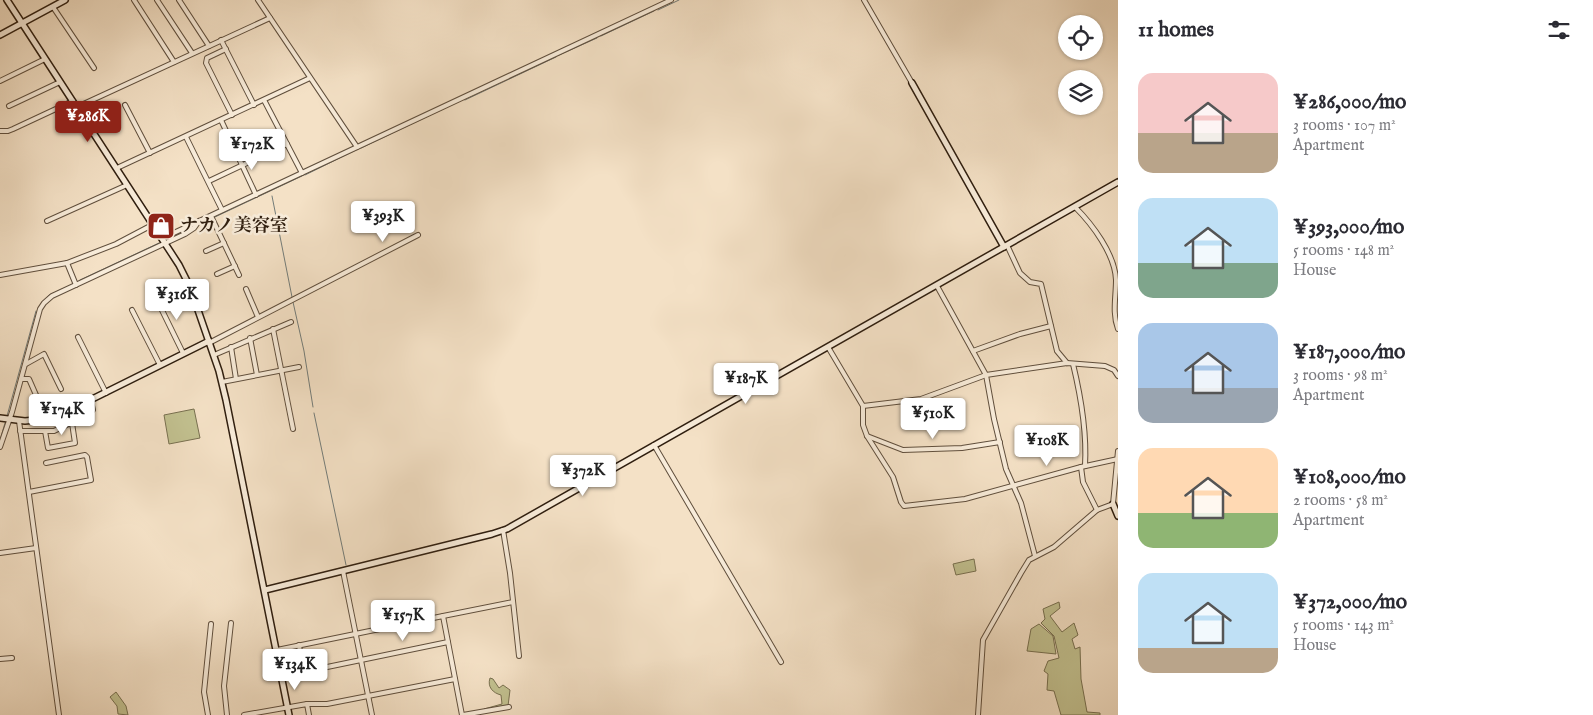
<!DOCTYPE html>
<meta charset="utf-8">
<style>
:root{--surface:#fff;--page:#f7f7f7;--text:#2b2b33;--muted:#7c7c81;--accent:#8f2418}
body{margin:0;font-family:"IM FELL English","Noto Serif JP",serif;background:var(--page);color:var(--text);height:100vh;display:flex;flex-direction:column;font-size:19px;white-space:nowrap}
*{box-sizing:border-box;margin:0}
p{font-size:16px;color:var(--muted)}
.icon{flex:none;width:28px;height:28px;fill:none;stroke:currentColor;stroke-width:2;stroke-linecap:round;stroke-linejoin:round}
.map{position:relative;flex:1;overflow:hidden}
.sheet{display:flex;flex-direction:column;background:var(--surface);width:475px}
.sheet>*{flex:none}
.buttons{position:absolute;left:1058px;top:15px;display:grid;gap:10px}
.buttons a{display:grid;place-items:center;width:45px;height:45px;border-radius:50%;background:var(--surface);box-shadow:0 1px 4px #0004;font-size:25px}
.price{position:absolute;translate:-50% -42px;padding:0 11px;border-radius:5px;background:#fff;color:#222;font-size:16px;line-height:32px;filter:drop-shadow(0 1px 2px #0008)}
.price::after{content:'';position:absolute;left:50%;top:30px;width:15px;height:11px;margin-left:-8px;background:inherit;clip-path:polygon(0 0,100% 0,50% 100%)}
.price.on{background:var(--accent);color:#fff}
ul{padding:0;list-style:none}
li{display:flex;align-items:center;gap:15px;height:125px;padding:0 20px}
li span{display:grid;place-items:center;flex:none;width:140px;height:100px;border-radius:15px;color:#555}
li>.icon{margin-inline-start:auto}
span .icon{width:60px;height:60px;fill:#fffc;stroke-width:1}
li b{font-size:21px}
h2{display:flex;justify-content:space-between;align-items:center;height:60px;padding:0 20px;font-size:21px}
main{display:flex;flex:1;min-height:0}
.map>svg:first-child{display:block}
.green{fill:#c2c190;stroke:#787050}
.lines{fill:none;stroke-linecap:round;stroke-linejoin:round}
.stream{stroke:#737c79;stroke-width:1}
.street-casing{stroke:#604f3d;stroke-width:6}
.secondary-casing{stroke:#2f1e0f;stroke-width:8}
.street{stroke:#f8ecda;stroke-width:4}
.secondary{stroke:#f8ecda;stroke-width:5}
.labels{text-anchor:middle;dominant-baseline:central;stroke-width:5;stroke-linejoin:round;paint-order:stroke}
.poi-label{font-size:18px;font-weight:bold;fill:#2f1e0f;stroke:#f8ecda;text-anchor:start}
</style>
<main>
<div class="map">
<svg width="1118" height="715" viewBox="0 0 1118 715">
<rect width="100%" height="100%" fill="#f4e1c6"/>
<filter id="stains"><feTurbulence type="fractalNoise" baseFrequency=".004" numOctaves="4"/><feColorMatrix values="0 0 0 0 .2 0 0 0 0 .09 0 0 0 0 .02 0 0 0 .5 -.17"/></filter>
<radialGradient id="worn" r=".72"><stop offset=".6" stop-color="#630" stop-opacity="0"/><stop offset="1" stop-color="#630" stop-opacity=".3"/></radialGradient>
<!-- green -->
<g class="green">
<path d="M194,409l6,29 -31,6 -5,-29z"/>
<path d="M974,559l2,12 -20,4 -3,-11z"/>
<path d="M1059,602l1,6 -10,8 12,16 12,-9 4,12 -6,4 3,10 5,-2 1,32 6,33 13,1v2h-39l-7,-24 -7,-1 1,-16 -4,-3 4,-10 11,-3 -5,-22 -13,-13 4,-4 -2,-10z"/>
<path d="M1039,624l14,12 3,18 -29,-3 4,-22z"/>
<path d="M490,678l3,1 6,9 4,-3 7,5 -2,16 -24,4v-1l18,-5 -1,-9c-8,-2 -14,-8 -11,-17z"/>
<path d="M116,692l10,14 2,9 -10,-1 -1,-8 -7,-9z"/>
</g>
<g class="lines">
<!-- stream -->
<g class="stream">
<path d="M658,10l21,-10"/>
<path d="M601,36l53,-25"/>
<path d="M559,55l38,-17"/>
<path d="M465,100l91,-43"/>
<path d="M361,148l99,-47"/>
<path d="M305,175l51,-25"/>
<path d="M272,196l20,101"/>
<path d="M215,217l87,-41"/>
<path d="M171,238l12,-6"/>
<path d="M80,280l79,-37"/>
<path d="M293,302l11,49 9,56"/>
<path d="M40,305l9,-10 20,-9"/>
<path d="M314,413l32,152"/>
<path d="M7,416l29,-105"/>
<path d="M0,440l5,-17"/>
</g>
<defs>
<g id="street">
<path d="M134,0l40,62"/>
<path d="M157,0l35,53"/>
<path d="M179,0l30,46"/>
<path d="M258,0l99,147"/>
<path d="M864,0l48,83"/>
<path d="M53,7l41,61"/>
<path d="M221,40l33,65"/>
<path d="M226,49l-19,9 -1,5 26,52"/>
<path d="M0,81l45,-22"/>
<path d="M264,100l38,73"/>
<path d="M125,105l25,48"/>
<path d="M9,106l51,-24"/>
<path d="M77,107l193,-89"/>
<path d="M221,120l35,75"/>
<path d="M0,131h8l5,-2 60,-28"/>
<path d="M186,137l36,73"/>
<path d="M117,168l193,-90"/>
<path d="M209,181l78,-37"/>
<path d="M1075,207c17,17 40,47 41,73 0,17 -4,33 2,49"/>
<path d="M211,216l28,59"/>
<path d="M47,221l80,-36"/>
<path d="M163,238l508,-238"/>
<path d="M1007,245l13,28 10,9 11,2 16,67 10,12"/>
<path d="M206,251l18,-8"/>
<path d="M67,263l9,22"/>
<path d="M217,274l18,-8"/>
<path d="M0,275l67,-12 49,-19 38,-20"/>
<path d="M937,286l49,89 8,44 12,50 15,34 14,53"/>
<path d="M246,289l12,28"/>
<path d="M155,296l28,57"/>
<path d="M132,310l28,55"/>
<path d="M273,329l20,100"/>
<path d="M78,337l28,56"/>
<path d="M250,338l7,37"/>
<path d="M209,343l209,-108"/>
<path d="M231,347l5,32"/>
<path d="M828,347l35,59v19l4,11 26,41 8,25 3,4 61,-7 116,-32 37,-8"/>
<path d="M973,351l47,-17 31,-8"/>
<path d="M214,355l77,-33"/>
<path d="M26,364l18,-10 17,35"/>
<path d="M1073,364c8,33 14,68 12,102"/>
<path d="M22,379h7l18,41"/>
<path d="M222,382l77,-15"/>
<path d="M863,406l58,-7 65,-24 81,-12 38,3 9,4 4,6"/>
<path d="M19,421l40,294"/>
<path d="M20,431h34l35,-17 4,-4 -2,-9"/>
<path d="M45,431l3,17 27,-5 -3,-20"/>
<path d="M867,436l36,14 59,-2 38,-6"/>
<path d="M654,445l127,217"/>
<path d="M0,447l12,-35 28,-103 4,-6 8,-7 133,-62 9,-6 5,-7"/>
<path d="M1081,467l2,15 14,28"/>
<path d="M29,492l62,-12 -4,-23 -2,-2 -39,8"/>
<path d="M503,530l7,43 9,83"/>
<path d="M0,553l36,-5"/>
<path d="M343,571l29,144"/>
<path d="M443,616l70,-14"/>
<path d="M299,645l4,27 145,-30"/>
<path d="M277,650l166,-34 19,99"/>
<path d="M0,659l12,-1"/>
<path d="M307,704h20l128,-25"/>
<path d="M208,715l-4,-23 7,-68"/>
<path d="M227,715l-3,-29 7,-63"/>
<path d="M244,715l63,-11 2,11"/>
<path d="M463,715l46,-8"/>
<path d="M978,715l5,-75 38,-67 8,-13 25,-13 43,-37 16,-6 5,-53"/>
</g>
<g id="secondary">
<path d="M7,0l172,265 11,22 29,84 7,29 63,315"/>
<path d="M0,35l65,-35"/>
<path d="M912,83l92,164"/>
<path d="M0,418l25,3 29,-3 155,-77"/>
<path d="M1113,504l5,12"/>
<path d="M265,590l227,-56 15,-5 611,-347"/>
</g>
</defs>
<!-- street casing -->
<use href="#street" class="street-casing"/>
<!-- secondary casing -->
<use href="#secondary" class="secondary-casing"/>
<!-- street -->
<use href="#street" class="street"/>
<!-- secondary -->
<use href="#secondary" class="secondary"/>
</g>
<!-- icons -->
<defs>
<symbol id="shop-square" viewBox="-11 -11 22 22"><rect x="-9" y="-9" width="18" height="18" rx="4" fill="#8f2418" stroke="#f8ecda"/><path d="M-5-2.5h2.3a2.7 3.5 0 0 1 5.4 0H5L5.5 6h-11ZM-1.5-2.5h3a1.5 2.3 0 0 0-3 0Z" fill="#fff"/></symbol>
</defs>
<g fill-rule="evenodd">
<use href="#shop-square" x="145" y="210" width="32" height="32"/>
</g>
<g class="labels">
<!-- poi labels -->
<g class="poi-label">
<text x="180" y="226">ナカノ美容室</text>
</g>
</g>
<rect width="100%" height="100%" filter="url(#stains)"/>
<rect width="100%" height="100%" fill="url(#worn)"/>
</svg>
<div class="buttons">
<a><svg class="icon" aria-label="locate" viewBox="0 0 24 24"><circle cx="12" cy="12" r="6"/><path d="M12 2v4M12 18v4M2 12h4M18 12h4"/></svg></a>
<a><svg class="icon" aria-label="layers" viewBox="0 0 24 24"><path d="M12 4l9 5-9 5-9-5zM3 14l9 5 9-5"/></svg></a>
</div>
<b class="price on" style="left:88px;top:143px">¥286K</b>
<b class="price" style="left:252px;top:171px">¥172K</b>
<b class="price" style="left:383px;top:243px">¥393K</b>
<b class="price" style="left:177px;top:321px">¥316K</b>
<b class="price" style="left:746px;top:405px">¥187K</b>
<b class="price" style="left:62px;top:436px">¥174K</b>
<b class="price" style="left:933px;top:440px">¥510K</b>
<b class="price" style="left:1047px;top:467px">¥108K</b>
<b class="price" style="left:583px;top:497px">¥372K</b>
<b class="price" style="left:403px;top:642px">¥157K</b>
<b class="price" style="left:295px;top:691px">¥134K</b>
</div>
<section class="sheet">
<h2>11 homes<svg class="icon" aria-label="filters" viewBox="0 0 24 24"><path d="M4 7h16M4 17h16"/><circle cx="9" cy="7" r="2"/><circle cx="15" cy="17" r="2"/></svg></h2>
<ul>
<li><span style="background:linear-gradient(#f6c9c9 60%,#b9a48a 0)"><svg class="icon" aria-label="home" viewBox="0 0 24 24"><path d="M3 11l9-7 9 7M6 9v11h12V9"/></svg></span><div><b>¥286,000/mo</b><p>3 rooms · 107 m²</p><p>Apartment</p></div></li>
<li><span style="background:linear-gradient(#bfe0f5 65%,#7fa58c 0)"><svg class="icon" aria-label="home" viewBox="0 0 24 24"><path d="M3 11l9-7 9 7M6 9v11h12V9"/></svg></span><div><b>¥393,000/mo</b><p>5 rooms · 148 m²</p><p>House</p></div></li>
<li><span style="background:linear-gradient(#a9c7e8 65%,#9aa5b1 0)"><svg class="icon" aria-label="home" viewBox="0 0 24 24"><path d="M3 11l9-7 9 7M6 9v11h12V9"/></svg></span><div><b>¥187,000/mo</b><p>3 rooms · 98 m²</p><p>Apartment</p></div></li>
<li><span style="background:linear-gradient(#ffd9b3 65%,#8fb573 0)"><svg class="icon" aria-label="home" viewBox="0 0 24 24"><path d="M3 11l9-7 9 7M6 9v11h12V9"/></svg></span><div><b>¥108,000/mo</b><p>2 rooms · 58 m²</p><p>Apartment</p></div></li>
<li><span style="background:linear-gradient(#bfe0f5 75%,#b9a48a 0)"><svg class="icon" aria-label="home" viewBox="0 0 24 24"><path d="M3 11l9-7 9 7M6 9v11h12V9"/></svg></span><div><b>¥372,000/mo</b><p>5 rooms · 143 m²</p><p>House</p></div></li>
</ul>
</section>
</main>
